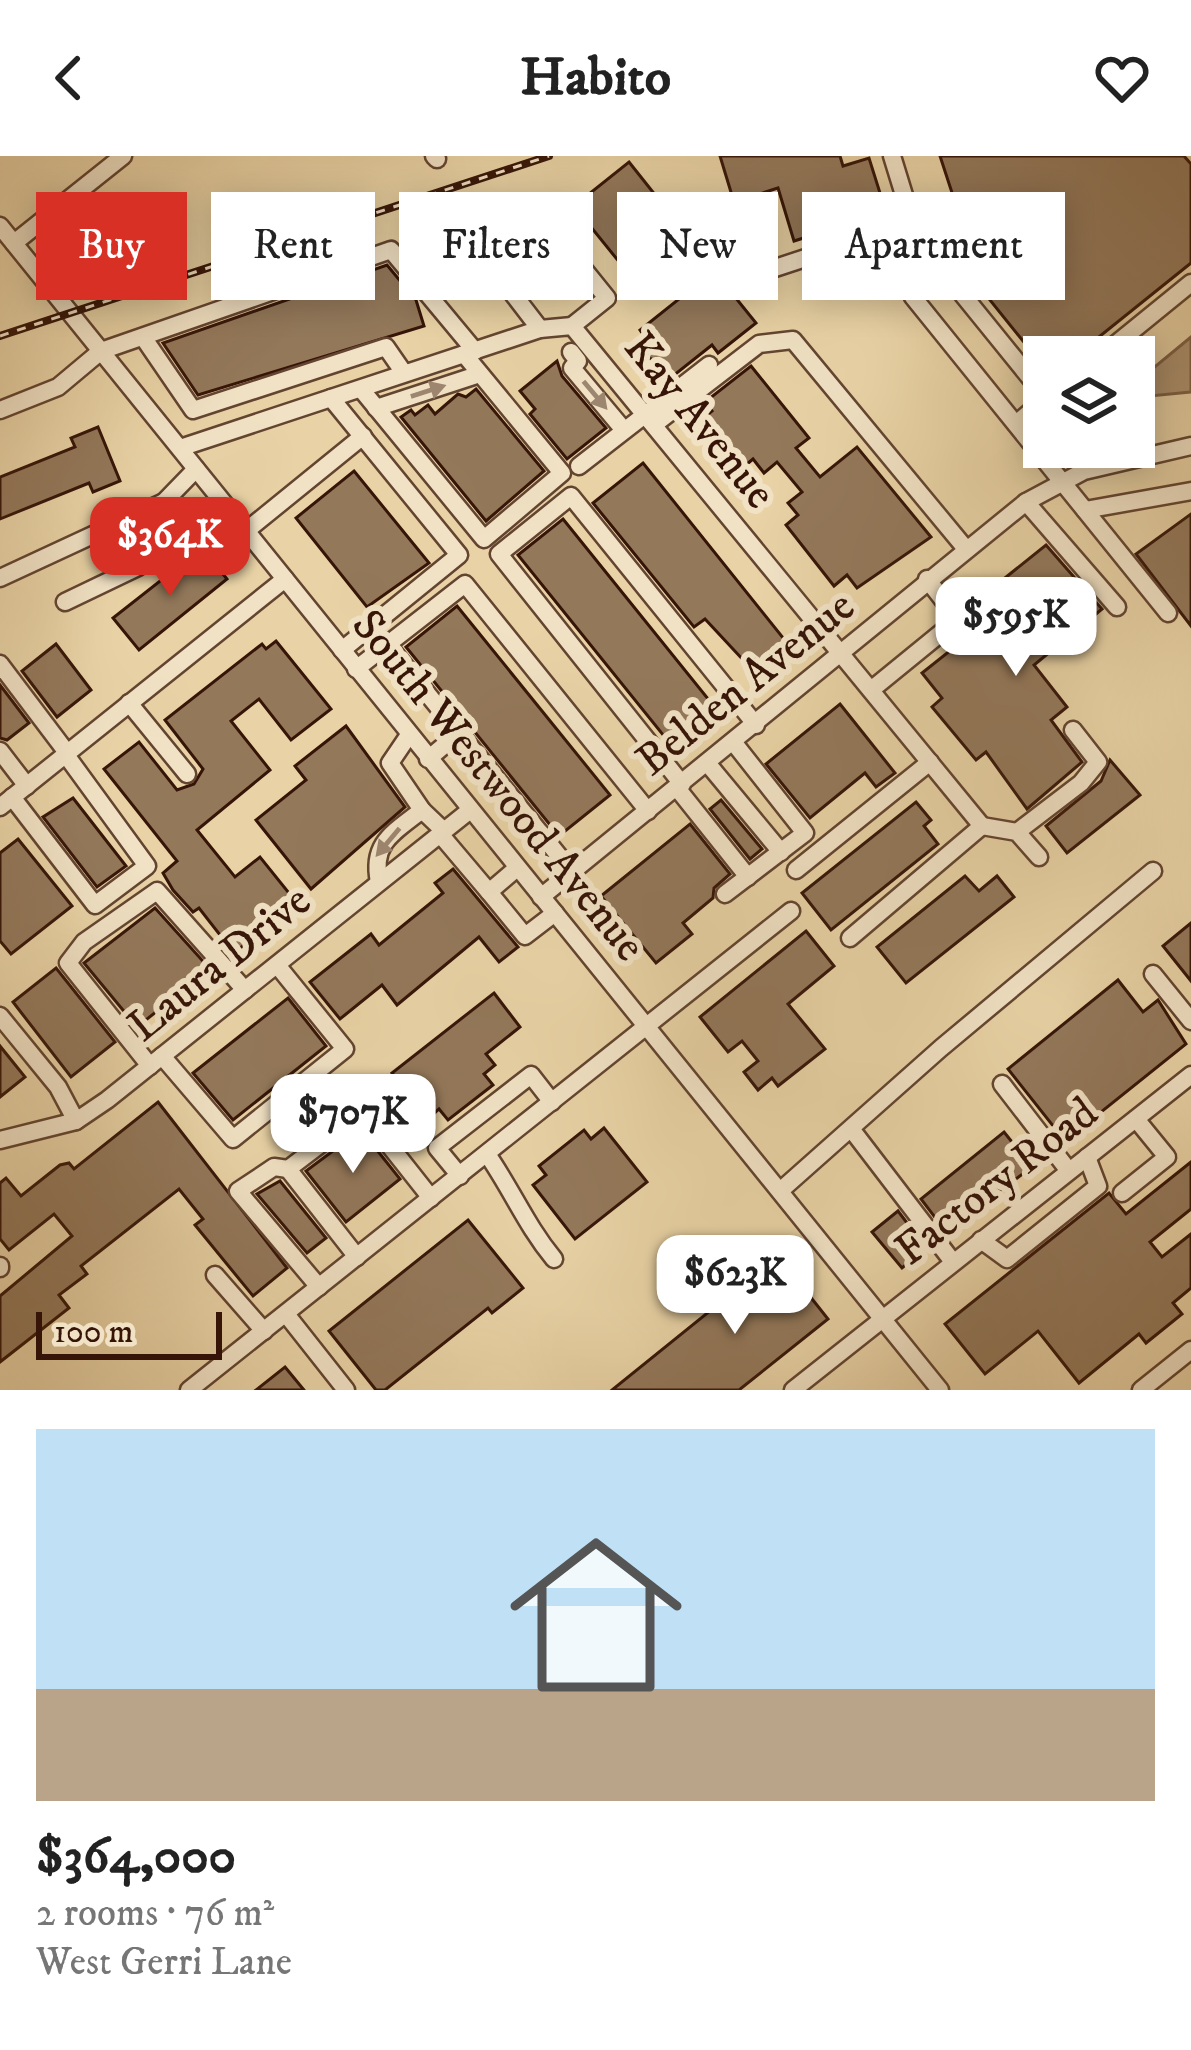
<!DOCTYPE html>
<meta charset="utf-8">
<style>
:root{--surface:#fff;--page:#f6f6f6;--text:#222;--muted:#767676;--line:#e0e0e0;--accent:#d93025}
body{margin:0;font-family:"IM FELL DW Pica",serif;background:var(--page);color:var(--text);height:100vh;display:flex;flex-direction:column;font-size:45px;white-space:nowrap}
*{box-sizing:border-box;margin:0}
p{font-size:39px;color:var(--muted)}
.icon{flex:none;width:66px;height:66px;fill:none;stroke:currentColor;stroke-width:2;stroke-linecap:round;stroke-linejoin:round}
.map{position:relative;height:1234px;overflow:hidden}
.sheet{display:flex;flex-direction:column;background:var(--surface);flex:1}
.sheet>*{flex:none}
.top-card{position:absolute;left:36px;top:36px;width:1119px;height:108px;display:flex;gap:24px}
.tools{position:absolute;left:1023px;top:180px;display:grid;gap:24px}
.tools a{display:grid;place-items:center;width:132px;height:132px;border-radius:0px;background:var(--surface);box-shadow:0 6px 30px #0003;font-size:60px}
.scale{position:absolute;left:36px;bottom:30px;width:186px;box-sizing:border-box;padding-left:12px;border:6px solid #361508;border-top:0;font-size:33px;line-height:42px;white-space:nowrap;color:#361508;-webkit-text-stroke:9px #f1e2c5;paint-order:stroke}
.price{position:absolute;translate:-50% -102px;padding:0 27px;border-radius:24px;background:#fff;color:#222;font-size:39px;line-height:78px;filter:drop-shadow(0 3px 6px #0008)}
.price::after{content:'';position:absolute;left:50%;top:72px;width:36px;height:27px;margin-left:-18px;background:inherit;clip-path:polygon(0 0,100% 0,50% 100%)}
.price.current{background:var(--accent);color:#fff}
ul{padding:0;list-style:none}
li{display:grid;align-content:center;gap:24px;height:636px;padding:0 36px}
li+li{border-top:3px solid var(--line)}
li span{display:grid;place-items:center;height:372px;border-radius:0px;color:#555}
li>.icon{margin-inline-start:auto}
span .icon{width:216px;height:216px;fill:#fffc;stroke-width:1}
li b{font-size:51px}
.pill{padding:0 42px;border-radius:0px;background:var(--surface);box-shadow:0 6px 30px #0003;font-size:42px;line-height:108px}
.pill.current{background:var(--accent);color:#fff}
header{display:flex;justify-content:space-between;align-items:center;height:156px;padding:0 36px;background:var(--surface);font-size:54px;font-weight:700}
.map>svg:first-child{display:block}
.water{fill:#ac9270;stroke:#7d6046;stroke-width:3}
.building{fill:#93785a;stroke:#361508;stroke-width:3}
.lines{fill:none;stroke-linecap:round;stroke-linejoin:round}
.minor-casing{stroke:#634430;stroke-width:21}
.minor{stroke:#f1e2c5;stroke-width:16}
.rail-casing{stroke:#361508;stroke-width:8}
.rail{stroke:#f1e2c5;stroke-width:3;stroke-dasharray:9;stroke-linecap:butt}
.oneway{fill:#9d8670}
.labels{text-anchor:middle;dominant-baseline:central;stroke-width:12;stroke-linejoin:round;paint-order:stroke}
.street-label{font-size:45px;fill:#361508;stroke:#f1e2c5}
</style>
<header><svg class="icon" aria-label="back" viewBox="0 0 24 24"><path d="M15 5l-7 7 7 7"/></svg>Habito<svg class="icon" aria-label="heart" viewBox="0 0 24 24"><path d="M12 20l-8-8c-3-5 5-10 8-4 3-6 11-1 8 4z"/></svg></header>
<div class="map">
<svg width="1191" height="1234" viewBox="0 0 1191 1234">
<rect width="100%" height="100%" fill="#e9d3a6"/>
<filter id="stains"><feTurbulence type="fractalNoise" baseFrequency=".00167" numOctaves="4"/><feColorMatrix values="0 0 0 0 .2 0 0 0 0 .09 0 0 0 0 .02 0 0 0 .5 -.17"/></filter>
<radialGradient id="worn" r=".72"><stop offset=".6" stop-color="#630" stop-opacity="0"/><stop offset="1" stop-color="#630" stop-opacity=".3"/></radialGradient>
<!-- water -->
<path class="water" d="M1191,181v55l-41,4 -10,-17z"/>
<!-- building -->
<g class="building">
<path d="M720,0h120l3,10 26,-8 17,54 -92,29 -16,-53 -44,14z"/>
<path d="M940,0h244l7,8v99l-117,94h-30v10l-71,-88 -2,-15 16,-13 -15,-47 -15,4z"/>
<path d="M629,6l62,78 -54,44 -63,-78z"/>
<path d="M519,75l38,48 -13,11 -13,-17 -11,9 -25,-32z"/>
<path d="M387,109l29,35 8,26 -226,69 -35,-52z"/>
<path d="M714,115l42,52 -38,30 -6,-8 -44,35 -31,-38 7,-6 -4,-6z"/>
<path d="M557,205l5,15 44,52 -39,31 -37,-45 5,-5 -15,-18z"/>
<path d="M751,210l58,72 -13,10 24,29 37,-30 74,90 -74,51 -10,-13 -13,11 -48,-61 12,-10 -10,-12 14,-11 -25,-30 -13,11 -11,-14 -13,11 -40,-49 12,-10 -7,-9z"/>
<path d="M476,233l68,82 -58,50 -85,-104 10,-7 4,5 13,-10 7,9 23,-20 8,3z"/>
<path d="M98,271l22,54 -27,11 -4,-9 -89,36v-42l75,-30 -4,-9z"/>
<path d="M643,307l149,186 -33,28 -54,-58 -11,8 -101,-124z"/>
<path d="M354,315l75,92 -62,44 -71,-89z"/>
<path d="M1191,358v112l-55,-72z"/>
<path d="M563,363l154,191 -45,36 -154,-191z"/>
<path d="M1046,389l56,64 -68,56 33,42 -16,13 31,42 -55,47 -41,-57 -10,8 -44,-53 10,-9 -20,-25 59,-47 11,14 24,-19 -26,-31z"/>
<path d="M202,392l25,31 -88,71 -26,-32z"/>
<path d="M457,450l153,189 -51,41 -153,-189z"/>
<path d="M276,485l55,68 -40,31 -32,-41 -28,22 39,49 -73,60 38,47 25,-20 37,46 -63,50 -35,-45 -6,4 -20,-22 -10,-17 14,-12 -73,-92 35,-27 38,48 17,-6 9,-15 -38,-49 97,-76 4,5z"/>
<path d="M56,488l35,46 -34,27 -35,-46z"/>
<path d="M0,529l29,38 -22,17 -7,-2z"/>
<path d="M840,548l55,69 -19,14 -11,-14 -55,45 -44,-54z"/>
<path d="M346,570l59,81 -94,82 -55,-69 50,-40 -11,-14z"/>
<path d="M1110,604l30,35 -73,58 -21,-27 55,-45z"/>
<path d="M73,642l53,68 -29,21 -54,-70z"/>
<path d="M721,644l41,49 -12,10 -40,-50z"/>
<path d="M916,646l15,18 -7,6 14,18 -107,86 -29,-37z"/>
<path d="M690,668l40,50 -16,14 -1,10 -30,25 9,11 -36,29 -55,-67z"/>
<path d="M18,683l54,67 -61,48 -11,-13v-88z"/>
<path d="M453,713l65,78 -19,15 -20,-25 -82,68 -15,-20 -42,34 -30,-37 61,-48 8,11 64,-52 -8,-10z"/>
<path d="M965,720l14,15 18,-15 17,21 -108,86 -29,-36z"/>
<path d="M155,752l55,61 -73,58 -53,-64z"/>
<path d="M1191,767v58l-28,-35z"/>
<path d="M806,775l28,35 -46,38 37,45 -47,37 -6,-8 -14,12 -14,-18 14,-11 -16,-20 -14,11 -28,-35z"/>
<path d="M56,812l59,74 -44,35 -58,-75z"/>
<path d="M1118,824l25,32 15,-12 28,44 -121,97 -57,-72z"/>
<path d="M494,837l26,34 -34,27 9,11 -11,9 9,11 -45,35 -9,-11 -11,10 -36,-46z"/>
<path d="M288,842l38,48 -93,74 -40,-47z"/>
<path d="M0,890l25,31 -25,20z"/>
<path d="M158,946l129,166 -34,28 -58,-71 8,-6 -24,-30 -98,77 6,8 -28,21 10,13 -69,54v-66l72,-60 -18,-22 -45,36 -9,-11v-56l6,-5 15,18 39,-31 9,-2 5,6z"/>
<path d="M604,972l43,54 -72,57 -42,-54 13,-10 -7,-9 45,-36 7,9z"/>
<path d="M361,974l39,49 -54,43 -40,-51z"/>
<path d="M1004,976l28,35 -31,23 -7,-8 -54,42 -19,-25z"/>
<path d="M1191,1006v47l-41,33 12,15 29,-23v54l-18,15 9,11 -36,29 -7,-9 -60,49 -41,-52 -53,43 -40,-50 164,-131 17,21z"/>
<path d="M280,1025l46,57 -19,15 -50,-59z"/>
<path d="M898,1055l28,37 -24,20 -30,-36z"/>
<path d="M468,1064l55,68 -31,25 -4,-5 -103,82h-9l-47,-59z"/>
<path d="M778,1100l50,63 -89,71h-127z"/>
<path d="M285,1211l19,23h-48z"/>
</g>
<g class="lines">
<defs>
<g id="minor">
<path d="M434,0l3,3"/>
<path d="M892,0l20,65 1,76 255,316"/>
<path d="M531,48l76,94 -35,28"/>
<path d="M456,64l84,109"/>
<path d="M912,65l39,1 12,73 81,100"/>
<path d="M0,70l940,1164"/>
<path d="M715,73l32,40 13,4 94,-31 14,-1 43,18"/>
<path d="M14,87l109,-87"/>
<path d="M143,181l50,73 193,-63 18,26"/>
<path d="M571,196l7,9 -6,7 51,61"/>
<path d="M1100,201l91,-74"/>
<path d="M361,233l123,150 78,-66 -98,-119"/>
<path d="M331,242l128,157 -117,95"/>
<path d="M376,252l104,-34"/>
<path d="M0,254l58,-23 43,-36 290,-101 84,101"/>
<path d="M655,268l104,-80 34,-4 173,209"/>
<path d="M1016,268l28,-24"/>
<path d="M180,292l360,-119 32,-3 410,500"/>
<path d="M579,310l130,-101"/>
<path d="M1026,346l91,105"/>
<path d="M1085,354l106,-19"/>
<path d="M246,375l117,-95"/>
<path d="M0,422l164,-76"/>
<path d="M65,446l73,-35 45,-39 -19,-26 32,-33"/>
<path d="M387,488l185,228"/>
<path d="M0,508l68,90"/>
<path d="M356,513l109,-85 183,227"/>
<path d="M871,534l87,-71 -31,-40"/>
<path d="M129,547l58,71"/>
<path d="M409,579l-19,28 32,47 22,21"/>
<path d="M0,595l27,35"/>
<path d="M428,603l32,-27"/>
<path d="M708,608l73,88"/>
<path d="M682,628l-183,-230 72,-58 185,229"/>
<path d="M677,632l71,89"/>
<path d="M12,641l83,108 52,-39 -81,-111"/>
<path d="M0,651l285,-228"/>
<path d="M982,670l35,6 22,25"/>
<path d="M1017,676l64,-49 17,-21 -25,-32"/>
<path d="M440,678l49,58"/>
<path d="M517,712l-28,24 36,44 30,-23"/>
<path d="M796,714l134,-108"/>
<path d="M379,726c-8,-39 14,-49 43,-72"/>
<path d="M725,738l80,-61 -71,-90"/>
<path d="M541,741l485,-395 58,-31 107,-25"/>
<path d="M850,782l132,-112"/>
<path d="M1153,818l38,47"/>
<path d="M0,860l58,71 18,34"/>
<path d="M162,900l71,83 112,-90 -68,-84"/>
<path d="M150,910l-82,-103 16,-21 73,-51 88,99"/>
<path d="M1002,928l67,87"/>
<path d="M852,974l101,132"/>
<path d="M0,984l76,-19 31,-21 362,-289"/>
<path d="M487,998c25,36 39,71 67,105"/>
<path d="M288,1013l-14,-2 -36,24 81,96"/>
<path d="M460,1020l-23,-28 94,-73 21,27"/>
<path d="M780,1035l161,-143 212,-177"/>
<path d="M1122,1037l45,-36 -31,-38"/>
<path d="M981,1084l26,19 91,-73 -11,-29"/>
<path d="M357,1101l-69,-88 75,-57 68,86"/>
<path d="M0,1110v2"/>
<path d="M215,1119l49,56"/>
<path d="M286,1158l60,76"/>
<path d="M189,1234l602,-479"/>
<path d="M793,1234l398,-315"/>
<path d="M1141,1234l50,-40"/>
</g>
</defs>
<!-- minor casing -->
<use href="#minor" class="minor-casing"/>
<!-- minor -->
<use href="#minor" class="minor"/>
<defs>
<path id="rail" d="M0,180l549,-180"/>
</defs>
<!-- rail casing -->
<use href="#rail" class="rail-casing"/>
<!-- rail -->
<use href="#rail" class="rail"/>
</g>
<!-- one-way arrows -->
<defs><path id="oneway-solid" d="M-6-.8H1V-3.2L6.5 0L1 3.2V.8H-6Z" transform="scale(3)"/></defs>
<g class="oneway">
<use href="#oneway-solid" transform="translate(428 235) rotate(-18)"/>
<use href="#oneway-solid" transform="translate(595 239) rotate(50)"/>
<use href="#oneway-solid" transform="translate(388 686) rotate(130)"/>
</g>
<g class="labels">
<!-- street labels -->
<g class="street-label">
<text transform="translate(699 265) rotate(51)">Kay Avenue</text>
<text transform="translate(746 528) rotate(-39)">Belden Avenue</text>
<text transform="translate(498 630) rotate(51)">South Westwood Avenue</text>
<text transform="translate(220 808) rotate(-39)">Laura Drive</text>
<text transform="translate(997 1026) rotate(-38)">Factory Road</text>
</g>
</g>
<rect width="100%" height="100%" filter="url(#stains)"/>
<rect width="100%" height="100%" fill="url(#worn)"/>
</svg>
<div class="tools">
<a><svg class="icon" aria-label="layers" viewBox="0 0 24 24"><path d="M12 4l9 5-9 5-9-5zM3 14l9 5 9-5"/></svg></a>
</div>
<div class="scale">100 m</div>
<b class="price current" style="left:170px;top:443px">$364K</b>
<b class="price" style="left:1016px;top:523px">$595K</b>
<b class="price" style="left:353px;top:1020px">$707K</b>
<b class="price" style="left:735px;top:1181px">$623K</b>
<div class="top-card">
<a class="pill current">Buy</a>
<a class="pill">Rent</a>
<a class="pill">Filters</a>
<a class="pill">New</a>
<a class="pill">Apartment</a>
</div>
</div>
<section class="sheet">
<ul>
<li><span style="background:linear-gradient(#bfe0f5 70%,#b9a48a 0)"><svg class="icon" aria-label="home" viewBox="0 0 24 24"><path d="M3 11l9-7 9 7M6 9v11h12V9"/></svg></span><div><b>$364,000</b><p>2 rooms · 76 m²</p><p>West Gerri Lane</p></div></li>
</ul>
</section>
